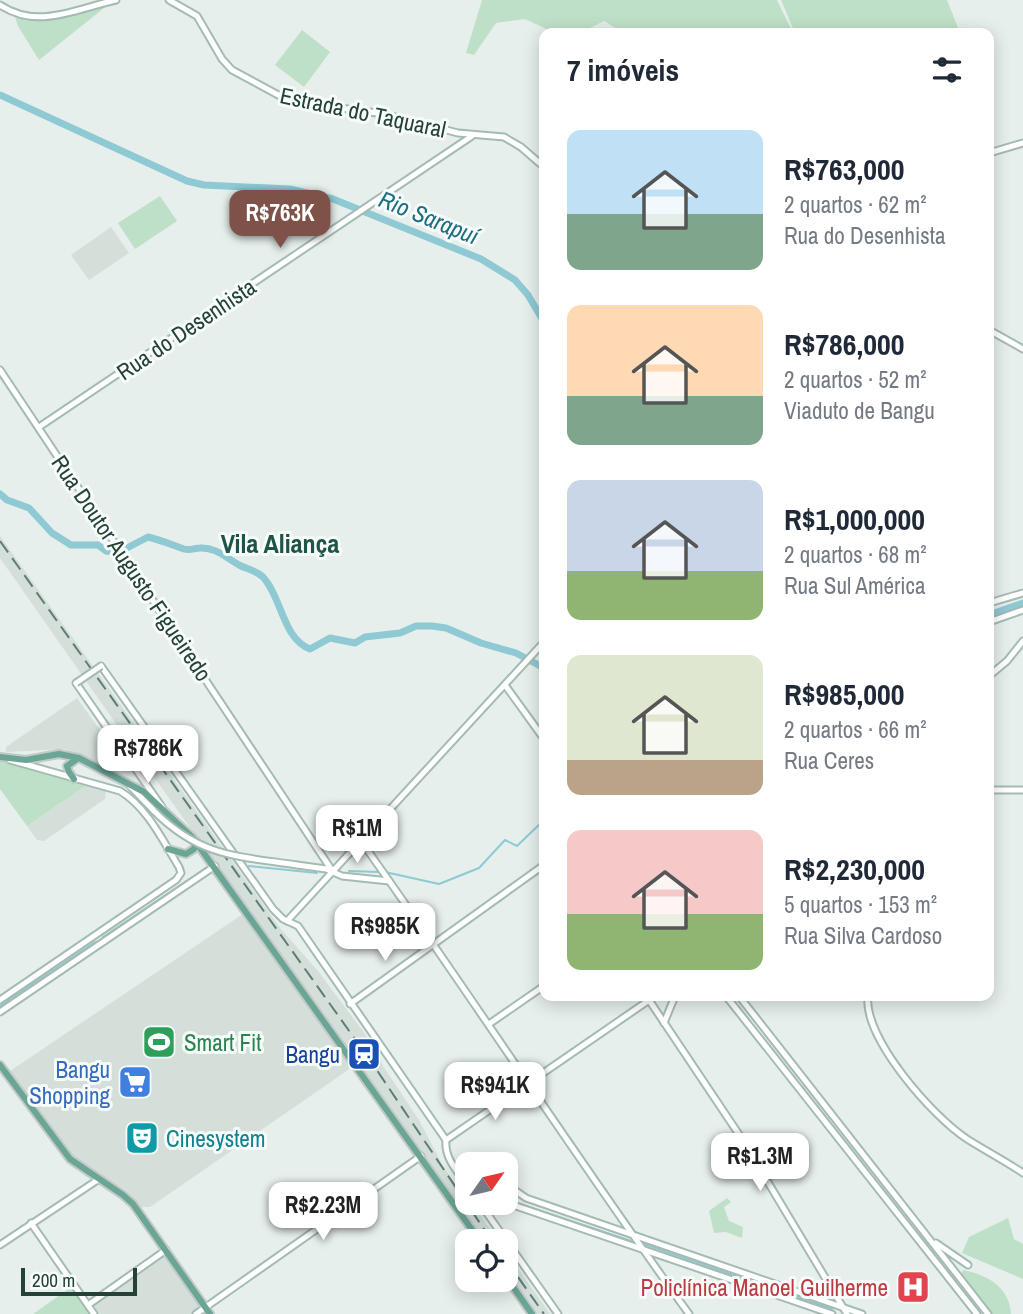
<!DOCTYPE html>
<html lang="pt">
<meta charset="utf-8">
<style>
:root{--surface:#fff;--page:#f2f2f3;--text:#1f2937;--muted:#747a83;--accent:#7f5249}
body{margin:0;font-family:"Archivo Narrow",sans-serif;background:var(--page);color:var(--text);height:100vh;display:flex;flex-direction:column;font-size:26px;white-space:nowrap}
*{box-sizing:border-box;margin:0}
p{font-size:23px;color:var(--muted)}
.icon{flex:none;width:38px;height:38px;fill:none;stroke:currentColor;stroke-width:2;stroke-linecap:round;stroke-linejoin:round}
.map{position:relative;flex:1;overflow:hidden}
.side{position:absolute;left:539px;top:28px;width:455px;height:973px;display:flex;flex-direction:column;background:var(--surface);border-radius:14px;box-shadow:0 4px 18px #0003}
.side>*{flex:none}
.needle{width:46px;rotate:56deg}
.controls{position:absolute;left:455px;top:1152px;display:grid;gap:14px}
.controls a{display:grid;place-items:center;width:63px;height:63px;border-radius:14px;background:var(--surface);box-shadow:0 4px 18px #0003;font-size:35px}
.scale{position:absolute;left:21px;bottom:18px;width:116px;box-sizing:border-box;padding-left:7px;border:4px solid #24423a;border-top:0;font-size:19px;line-height:24px;white-space:nowrap;color:#24423a;-webkit-text-stroke:5px #f7fbf9;paint-order:stroke}
.price{position:absolute;translate:-50% -60px;padding:0 16px;border-radius:14px;background:#fff;color:#222;font-size:23px;line-height:46px;filter:drop-shadow(0 2px 4px #0008)}
.price::after{content:'';position:absolute;left:50%;top:42px;width:21px;height:16px;margin-left:-10px;background:inherit;clip-path:polygon(0 0,100% 0,50% 100%)}
.price.active{background:var(--accent);color:#fff}
ul{padding:0;list-style:none}
li{display:flex;align-items:center;gap:21px;height:175px;padding:0 28px}
li span{display:grid;place-items:center;flex:none;width:196px;height:140px;border-radius:14px;color:#555}
li>.icon{margin-inline-start:auto}
span .icon{width:84px;height:84px;fill:#fffc;stroke-width:1}
li b{font-size:30px}
h2{display:flex;justify-content:space-between;align-items:center;height:84px;padding:0 28px;font-size:30px}
.map>svg:first-child{display:block}
.built{fill:#d4dfda}
.green{fill:#bfe0c8}
.lines{fill:none;stroke-linecap:round;stroke-linejoin:round}
.stream{stroke:#8ec9d4;stroke-width:2}
.river{stroke:#8ec9d4;stroke-width:7}
.secondary-casing{stroke:#a4bbb3;stroke-width:9}
.primary-casing{stroke:#c2cac8;stroke-width:10}
.secondary{stroke:#fff;stroke-width:5}
.primary{stroke:#6aa596;stroke-width:6}
.rail{stroke:#5f7d75;stroke-width:2;stroke-dasharray:14 7;stroke-linecap:butt}
.secondary-bridge-casing{stroke:#a4bbb3;stroke-width:9;stroke-linecap:butt}
.secondary-bridge{stroke:#fff;stroke-width:5}
.labels{text-anchor:middle;dominant-baseline:central;stroke-width:6;stroke-linejoin:round;paint-order:stroke}
.street-label{font-size:23px;fill:#24423a;stroke:#f7fbf9}
.leisure-label{font-size:23px;fill:#27864d;stroke:#f7fbf9;text-anchor:start}
.transit-label{font-size:23px;fill:#164399;stroke:#f7fbf9;text-anchor:end}
.shop-label{font-size:23px;fill:#366cbe;stroke:#f7fbf9;text-anchor:end}
.culture-label{font-size:23px;fill:#0d838f;stroke:#f7fbf9;text-anchor:start}
.health-label{font-size:23px;fill:#be3a42;stroke:#f7fbf9;text-anchor:end}
.water-label{font-size:24px;font-style:italic;fill:#1c6f80;stroke:#f7fbf9}
.quarter-label{font-size:26px;font-weight:bold;fill:#1f5548;stroke:#f7fbf9}
</style>
<div class="map">
<svg width="1023" height="1314" viewBox="0 0 1023 1314">
<rect width="100%" height="100%" fill="#e6efeb"/>
<!-- built -->
<g class="built">
<path d="M111,227l18,26 -40,27 -18,-25z"/>
<path d="M0,536l280,392 38,43 56,75 9,20 36,54 24,46 32,47 6,3 17,25h-12l-360,-503 -126,-180z"/>
<path d="M77,698l30,42 -2,24 -40,-15 -59,3v-5z"/>
<path d="M87,785l19,5 -1,9 -61,42 -7,-1 -10,-14z"/>
<path d="M243,914l108,151 -3,5 -198,137h-9l-15,-17 -56,-34 -60,-82v-3z"/>
<path d="M506,1251l44,63h-12l-32,-45z"/>
<path d="M165,1256l34,46v8l-6,4h-94l-4,-6v-5z"/>
</g>
<!-- green -->
<g class="green">
<path d="M482,0h295l16,33h-169l-20,-12 -24,12h-25l-30,-14 -29,4 -22,32 -8,-2z"/>
<path d="M781,0h166l13,33h-165z"/>
<path d="M103,6l1,2 -65,52 -21,-34 -3,-9 26,4z"/>
<path d="M302,30l28,22 -26,35 -29,-22z"/>
<path d="M160,196l17,25 -42,28 -17,-26z"/>
<path d="M0,760l87,25 -60,41 -27,-37z"/>
<path d="M727,1198l4,4 -7,5 5,14 14,6 -1,11 -16,-6 -12,1 -5,-22z"/>
<path d="M1008,1218l6,21 9,5v35l-61,-26 7,-16z"/>
<path d="M963,1270c25,5 46,17 48,44h-20l-30,-39z"/>
<path d="M74,1285l20,29h-61z"/>
</g>
<g class="lines">
<!-- stream -->
<g class="stream">
<path d="M249,866l68,7"/>
<path d="M349,871l30,1"/>
<path d="M385,872l54,12 40,-16 26,-28 12,6 27,-26"/>
<path d="M103,937l103,-69"/>
<path d="M0,1006l95,-64"/>
<path d="M517,1203l114,38"/>
<path d="M485,1205l4,-3"/>
<path d="M644,1244l188,65"/>
</g>
<!-- river -->
<g class="river">
<path d="M0,95l187,86 17,4 86,4 43,10 148,60 34,21 13,15 16,27"/>
<path d="M0,494l7,6 22,8 23,25 19,12h27l8,6 7,1 12,-3 23,-12c13,3 24,8 36,12 7,2 10,-1 16,-1 16,-1 26,10 39,17 8,4 18,6 24,12 19,21 20,62 47,72l20,-11 25,5 10,-6 35,-4 16,-7h16l14,2 35,15 35,10 28,15"/>
<path d="M989,615l34,-12"/>
</g>
<defs>
<g id="secondary">
<path d="M169,0l28,16 25,43 10,11 50,27 15,5 87,12 74,19 46,4 17,10 23,20"/>
<path d="M0,5c38,25 75,4 116,-5"/>
<path d="M989,153l34,-10"/>
<path d="M989,330l34,19"/>
<path d="M0,370l333,502"/>
<path d="M39,427l433,-291"/>
<path d="M989,603l34,-10"/>
<path d="M989,622l34,-12"/>
<path d="M101,666l172,243 10,10 15,7 148,214c-2,18 12,32 21,45"/>
<path d="M989,676l18,-15 16,-20"/>
<path d="M76,683l86,124"/>
<path d="M505,685l39,54"/>
<path d="M130,786l24,25"/>
<path d="M989,790h34"/>
<path d="M361,841c111,156 216,318 328,473"/>
<path d="M297,865l29,4 16,7 47,5"/>
<path d="M287,921l257,-279"/>
<path d="M726,996l251,318"/>
<path d="M739,996l249,318"/>
<path d="M868,996c-5,42 65,121 99,143 19,12 38,22 56,34"/>
<path d="M0,1000l176,-120 5,-7 -2,-6c-16,-26 -32,-60 -59,-76l-110,-31"/>
<path d="M649,1000l93,139 105,175"/>
<path d="M350,1004l194,-139"/>
<path d="M0,1012l215,-146"/>
<path d="M664,1023l11,-27"/>
<path d="M489,1024l55,-38"/>
<path d="M446,1140l209,-144"/>
<path d="M506,1198l10,-7 10,7 336,116"/>
<path d="M479,1202l79,112"/>
<path d="M504,1202l328,112"/>
<path d="M486,1212l14,-10"/>
<path d="M31,1223l63,91"/>
<path d="M936,1243l32,22"/>
<path d="M0,1245l99,-66"/>
<path d="M88,1305l78,-55"/>
<path d="M196,1314l225,-158"/>
</g>
<g id="primary">
<path d="M0,757l26,3 33,-6 20,4 65,34 49,46 287,403"/>
<path d="M74,779l-5,-7 -2,-6 10,-7"/>
<path d="M168,849l18,5 8,-5 2,-8"/>
<path d="M0,1065l70,94 53,36 10,9 77,110"/>
<path d="M506,1277l26,37"/>
</g>
</defs>
<!-- secondary casing -->
<use href="#secondary" class="secondary-casing"/>
<!-- primary casing -->
<use href="#primary" class="primary-casing"/>
<!-- secondary -->
<use href="#secondary" class="secondary"/>
<!-- primary -->
<use href="#primary" class="primary"/>
<!-- rail -->
<g class="rail">
<path d="M0,541l372,522 120,178"/>
<path d="M506,1260l38,54"/>
</g>
<defs>
<g id="secondary-bridge">
<path d="M76,683l25,-17"/>
<path d="M154,811c46,46 83,45 143,54"/>
</g>
</defs>
<!-- secondary-bridge casing -->
<use href="#secondary-bridge" class="secondary-bridge-casing"/>
<!-- secondary-bridge -->
<use href="#secondary-bridge" class="secondary-bridge"/>
</g>
<!-- icons -->
<defs>
<symbol id="stadium-square" viewBox="-11 -11 22 22"><rect x="-9" y="-9" width="18" height="18" rx="4" fill="#2e9e5b" stroke="#f7fbf9"/><path d="M0-5a6.5 5 0 1 0 0 10a6.5 5 0 1 0 0-10ZM-3.5-1.8h7v3.6h-7Z" fill="#fff"/></symbol>
<symbol id="station-square" viewBox="-11 -11 22 22"><rect x="-9" y="-9" width="18" height="18" rx="4" fill="#1a4fb4" stroke="#f7fbf9"/><path d="M-3-6H3Q5-6 5-4V2Q5 4 3 4L4.5 6H3L1.5 4h-3L-3 6H-4.5L-3 4Q-5 4-5 2V-4Q-5-6-3-6ZM-3.5-4v3h7v-3ZM-3.5 1v1.5H-2V1ZM2 1v1.5H3.5V1Z" fill="#fff"/></symbol>
<symbol id="supermarket-square" viewBox="-11 -11 22 22"><rect x="-9" y="-9" width="18" height="18" rx="4" fill="#3f7fe0" stroke="#f7fbf9"/><path d="M-6-5.5h2.5l.6 2H6L4.5 2H-2.5L-4.4-4H-6ZM-1.5 3.2a1.3 1.3 0 1 0 .1 0ZM3 3.2a1.3 1.3 0 1 0 .1 0Z" fill="#fff"/></symbol>
<symbol id="theatre-square" viewBox="-11 -11 22 22"><rect x="-9" y="-9" width="18" height="18" rx="4" fill="#0f9aa8" stroke="#f7fbf9"/><path d="M-5-5.5Q0-4 5-5.5V0Q5 5 0 6Q-5 5-5 0ZM-3.3-2.5H-1v1.5H-3.3ZM1-2.5H3.3v1.5H1ZM-2.8 1Q0 5.5 2.8 1Z" fill="#fff"/></symbol>
<symbol id="hospital-square" viewBox="-11 -11 22 22"><rect x="-9" y="-9" width="18" height="18" rx="4" fill="#e0444e" stroke="#f7fbf9"/><path d="M-5-5h3v3.5h4V-5h3V5h-3V1.5h-4V5h-3Z" fill="#fff"/></symbol>
</defs>
<g fill-rule="evenodd">
<use href="#stadium-square" x="140" y="1023" width="38" height="38"/>
<use href="#station-square" x="345" y="1035" width="38" height="38"/>
<use href="#supermarket-square" x="116" y="1063" width="38" height="38"/>
<use href="#theatre-square" x="123" y="1119" width="38" height="38"/>
<use href="#hospital-square" x="894" y="1268" width="38" height="38"/>
</g>
<g class="labels">
<!-- street labels -->
<g class="street-label">
<text transform="translate(363 112) rotate(12)">Estrada do Taquaral</text>
<text transform="translate(186 329) rotate(-34)">Rua do Desenhista</text>
<text transform="translate(132 568) rotate(56)">Rua Doutor Augusto Figueiredo</text>
</g>
<!-- leisure labels -->
<g class="leisure-label">
<text x="184" y="1042">Smart Fit</text>
</g>
<!-- transit labels -->
<g class="transit-label">
<text x="340" y="1054">Bangu</text>
</g>
<!-- shop labels -->
<g class="shop-label">
<text x="110" y="1069">Bangu<tspan x="110" dy="26">Shopping</tspan></text>
</g>
<!-- culture labels -->
<g class="culture-label">
<text x="166" y="1138">Cinesystem</text>
</g>
<!-- health labels -->
<g class="health-label">
<text x="888" y="1287">Policlínica Manoel Guilherme</text>
</g>
<!-- water labels -->
<g class="water-label">
<text transform="translate(429 217) rotate(22)">Rio Sarapuí</text>
</g>
<!-- quarter labels -->
<g class="quarter-label">
<text x="280" y="543">Vila Aliança</text>
</g>
</g>
</svg>
<div class="controls">
<a><svg class="needle" viewBox="-14 -14 28 28"><path d="M0-13l5 13h-10z" fill="#e53935"/><path d="M0 13l5-13h-10z" fill="#747a83"/></svg></a>
<a><svg class="icon" aria-label="locate" viewBox="0 0 24 24"><circle cx="12" cy="12" r="6"/><path d="M12 2v4M12 18v4M2 12h4M18 12h4"/></svg></a>
</div>
<div class="scale">200 m</div>
<b class="price active" style="left:280px;top:250px">R$763K</b>
<b class="price" style="left:148px;top:785px">R$786K</b>
<b class="price" style="left:357px;top:865px">R$1M</b>
<b class="price" style="left:385px;top:963px">R$985K</b>
<b class="price" style="left:495px;top:1122px">R$941K</b>
<b class="price" style="left:760px;top:1193px">R$1.3M</b>
<b class="price" style="left:323px;top:1242px">R$2.23M</b>
<section class="side">
<h2>7 imóveis<svg class="icon" aria-label="filters" viewBox="0 0 24 24"><path d="M4 7h16M4 17h16"/><circle cx="9" cy="7" r="2"/><circle cx="15" cy="17" r="2"/></svg></h2>
<ul>
<li><span style="background:linear-gradient(#bfe0f5 60%,#7fa58c 0)"><svg class="icon" aria-label="home" viewBox="0 0 24 24"><path d="M3 11l9-7 9 7M6 9v11h12V9"/></svg></span><div><b>R$763,000</b><p>2 quartos · 62 m²</p><p>Rua do Desenhista</p></div></li>
<li><span style="background:linear-gradient(#ffd9b3 65%,#7fa58c 0)"><svg class="icon" aria-label="home" viewBox="0 0 24 24"><path d="M3 11l9-7 9 7M6 9v11h12V9"/></svg></span><div><b>R$786,000</b><p>2 quartos · 52 m²</p><p>Viaduto de Bangu</p></div></li>
<li><span style="background:linear-gradient(#c9d6e8 65%,#8fb573 0)"><svg class="icon" aria-label="home" viewBox="0 0 24 24"><path d="M3 11l9-7 9 7M6 9v11h12V9"/></svg></span><div><b>R$1,000,000</b><p>2 quartos · 68 m²</p><p>Rua Sul América</p></div></li>
<li><span style="background:linear-gradient(#dfe7d0 75%,#b9a48a 0)"><svg class="icon" aria-label="home" viewBox="0 0 24 24"><path d="M3 11l9-7 9 7M6 9v11h12V9"/></svg></span><div><b>R$985,000</b><p>2 quartos · 66 m²</p><p>Rua Ceres</p></div></li>
<li><span style="background:linear-gradient(#f6c9c9 60%,#8fb573 0)"><svg class="icon" aria-label="home" viewBox="0 0 24 24"><path d="M3 11l9-7 9 7M6 9v11h12V9"/></svg></span><div><b>R$2,230,000</b><p>5 quartos · 153 m²</p><p>Rua Silva Cardoso</p></div></li>
</ul>
</section>
</div>
